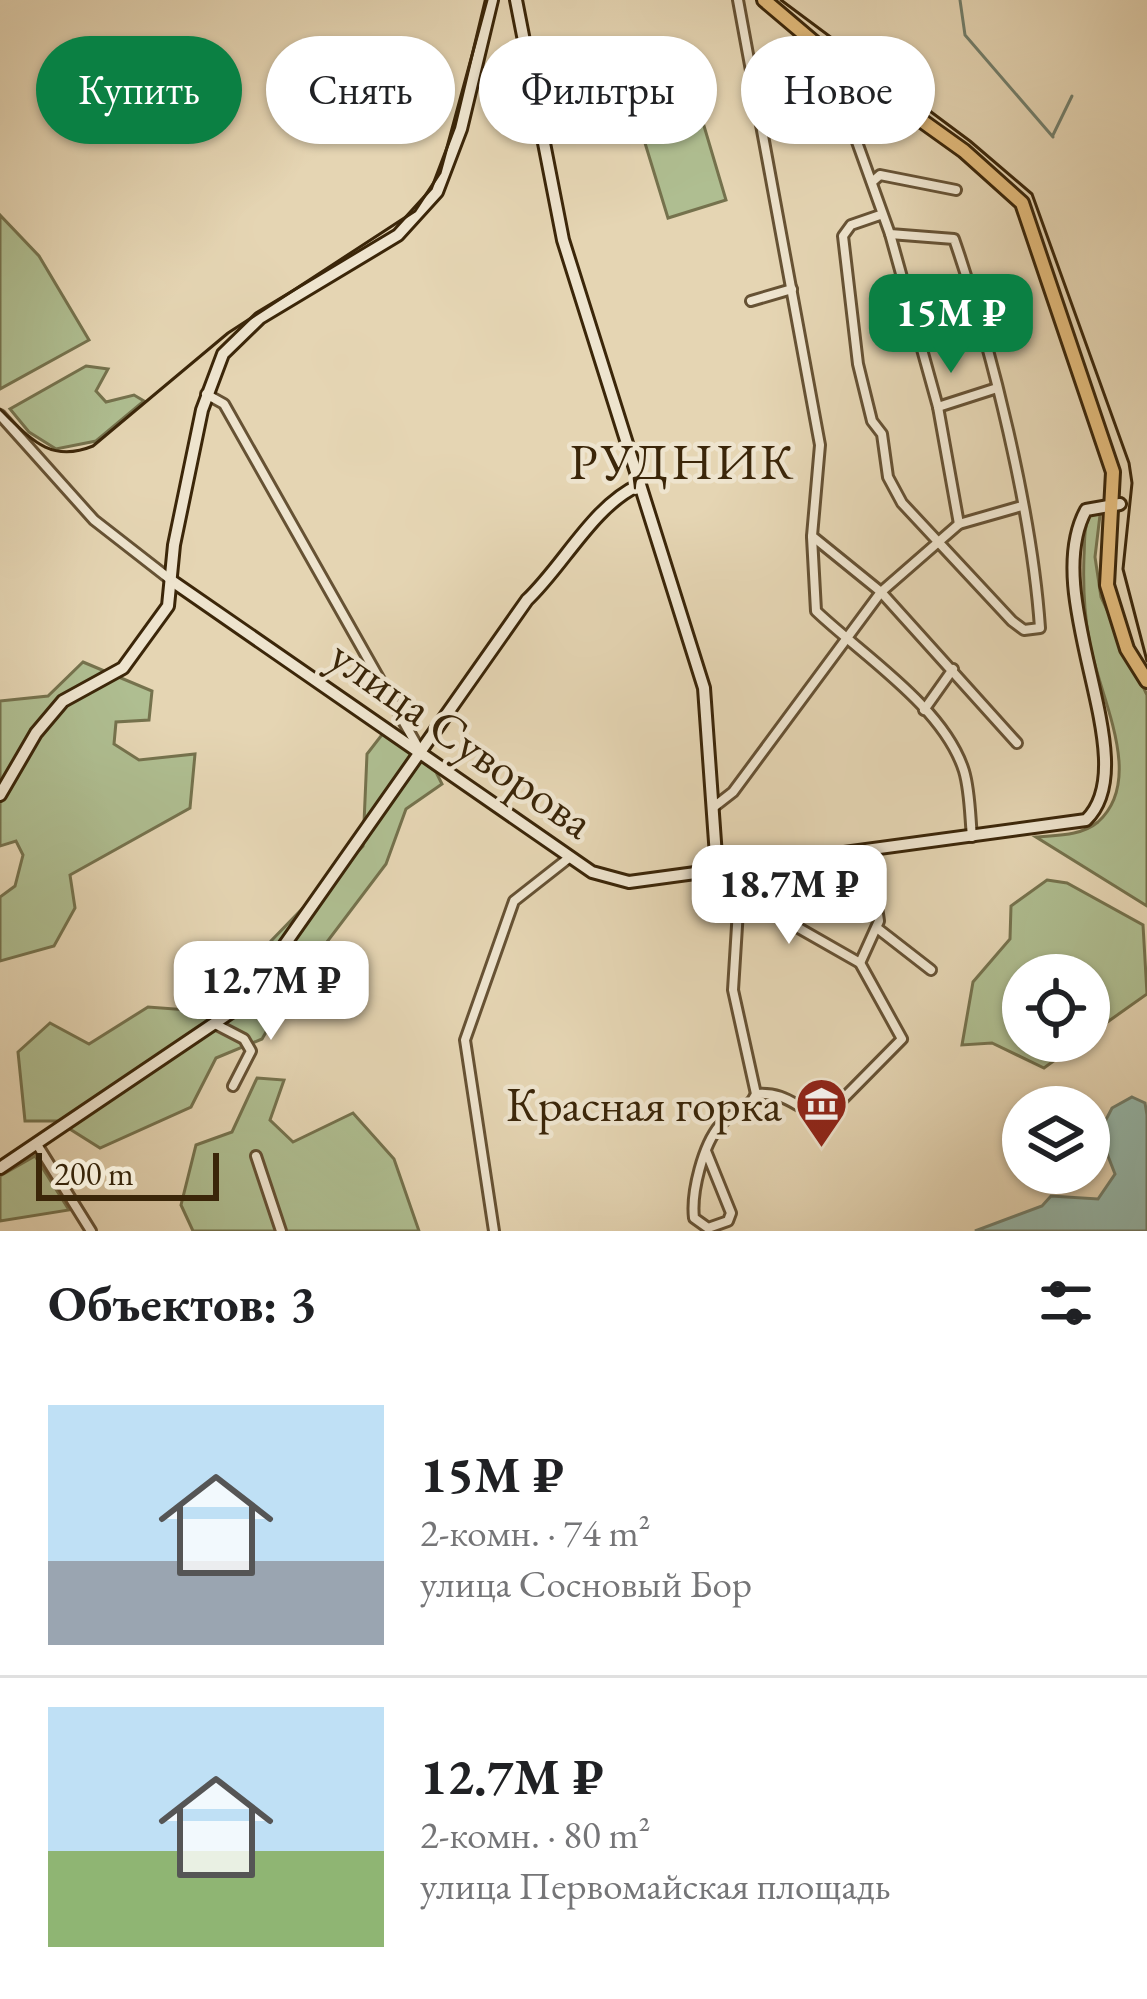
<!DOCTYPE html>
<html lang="ru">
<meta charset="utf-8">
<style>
:root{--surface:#fff;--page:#f2f2f2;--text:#202124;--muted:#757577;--line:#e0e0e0;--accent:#0b8043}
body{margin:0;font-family:"EB Garamond",serif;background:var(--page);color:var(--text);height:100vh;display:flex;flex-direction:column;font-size:45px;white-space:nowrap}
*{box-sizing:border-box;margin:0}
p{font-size:39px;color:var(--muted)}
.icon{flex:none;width:66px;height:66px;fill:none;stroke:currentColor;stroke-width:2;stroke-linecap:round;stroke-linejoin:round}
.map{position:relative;height:1231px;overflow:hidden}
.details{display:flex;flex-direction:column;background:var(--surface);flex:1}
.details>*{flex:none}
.hud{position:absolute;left:36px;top:36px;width:1077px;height:108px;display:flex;gap:24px}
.tools{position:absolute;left:1002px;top:954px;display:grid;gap:24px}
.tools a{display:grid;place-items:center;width:108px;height:108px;border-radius:50%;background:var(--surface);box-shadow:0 3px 9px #0004;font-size:60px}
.scale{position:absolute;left:36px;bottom:30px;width:183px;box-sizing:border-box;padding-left:12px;border:6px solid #3b2609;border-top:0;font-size:33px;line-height:42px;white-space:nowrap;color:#3b2609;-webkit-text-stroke:9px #eee4ce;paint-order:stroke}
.price{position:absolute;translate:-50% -102px;padding:0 27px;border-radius:24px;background:#fff;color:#222;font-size:39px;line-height:78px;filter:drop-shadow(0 3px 6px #0008)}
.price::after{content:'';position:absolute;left:50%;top:72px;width:36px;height:27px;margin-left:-18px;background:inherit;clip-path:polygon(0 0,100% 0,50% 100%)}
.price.on{background:var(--accent);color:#fff}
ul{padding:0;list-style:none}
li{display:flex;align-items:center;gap:36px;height:300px;padding:0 48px}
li+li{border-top:3px solid var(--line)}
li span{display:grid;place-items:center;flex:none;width:336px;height:240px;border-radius:0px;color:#555}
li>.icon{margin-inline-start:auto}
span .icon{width:144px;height:144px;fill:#fffc;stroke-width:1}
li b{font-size:51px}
h2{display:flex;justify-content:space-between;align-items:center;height:144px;padding:0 48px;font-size:51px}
.pill{padding:0 42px;border-radius:54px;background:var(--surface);box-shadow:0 3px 9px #0004;font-size:42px;line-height:108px}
.pill.on{background:var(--accent);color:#fff}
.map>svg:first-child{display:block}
.green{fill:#afbe91;stroke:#75724d;stroke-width:3}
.water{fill:#96b9ac;stroke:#727e6b;stroke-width:3}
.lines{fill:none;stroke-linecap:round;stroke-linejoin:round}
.stream{stroke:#727e6b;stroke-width:3}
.minor-casing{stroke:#665234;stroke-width:14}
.secondary-casing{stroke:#3b2609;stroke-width:16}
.primary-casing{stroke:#3b2609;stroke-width:18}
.minor{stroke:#eee4ce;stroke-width:8}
.secondary{stroke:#eee4ce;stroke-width:10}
.primary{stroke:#e2ba7a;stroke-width:12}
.tram{stroke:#3b2609;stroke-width:3}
.labels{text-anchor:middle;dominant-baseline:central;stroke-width:9;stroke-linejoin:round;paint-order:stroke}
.street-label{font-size:48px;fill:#3b2609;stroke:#eee4ce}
.poi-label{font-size:48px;fill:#3b2609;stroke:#eee4ce;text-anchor:end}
.neighbourhood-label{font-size:51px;letter-spacing:3px;fill:#3b2609;stroke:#eee4ce}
</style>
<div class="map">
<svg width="1147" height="1231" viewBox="0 0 1147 1231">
<rect width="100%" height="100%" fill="#e5d5b3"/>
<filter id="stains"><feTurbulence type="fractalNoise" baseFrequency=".00167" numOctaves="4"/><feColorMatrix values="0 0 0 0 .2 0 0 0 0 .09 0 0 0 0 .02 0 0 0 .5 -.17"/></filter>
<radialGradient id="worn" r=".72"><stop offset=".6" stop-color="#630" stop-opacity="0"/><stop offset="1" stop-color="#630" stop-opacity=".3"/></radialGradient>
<!-- green -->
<g class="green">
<path d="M696,99l30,101 -58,18 -31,-101z"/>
<path d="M0,215l39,41 50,84 -89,49z"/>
<path d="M86,366l22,3 -12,22 10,11 28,-7 10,6 -48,40 -40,8 -27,-17 -19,-23z"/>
<path d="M1092,512l8,3 -5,42 6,40 46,98v211l-111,-69c21,-2 45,-1 62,-15 49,-44 -1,-129 -9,-183 -5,-27 -6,-55 -5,-83 1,-15 -1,-31 8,-44z"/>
<path d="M83,662l69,29 -3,29 -33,2 -2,22 25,16 56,-6 -5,54 -120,67 5,33 -21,38 -54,15v-64l15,-11 8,-31 -7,-14 -16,5v-145l48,-5z"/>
<path d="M384,732l52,40 6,12 -36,25 -20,55 -97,128 -27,47 -46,19 -25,49 -91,41 -43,-27h-32l-7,-69 32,-29 39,21 59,-37 40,3 61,-35 22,-34 92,-95 4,-92z"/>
<path d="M1047,880l20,3 76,42 4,69 -58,41v-60h-66v66h58l-37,27 -52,-25 -30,2 11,-63 37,-43 1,-33z"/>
<path d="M257,1078l27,2 -14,40 23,22 60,-29 41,46 25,72h-226l-12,-26 15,-60 36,-13z"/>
<path d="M35,1156l34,54 -69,11v-45z"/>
</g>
<!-- water -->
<path class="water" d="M1132,1097l13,6 2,12v116h-172l67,-25 9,-10 47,3 17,-25 -16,-41 13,-25z"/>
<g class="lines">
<!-- stream -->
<g class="stream">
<path d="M960,0l5,35 88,102"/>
<path d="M1053,135l19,-39"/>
</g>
<defs>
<g id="minor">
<path d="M738,0l82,445 -8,91 69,56 136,151"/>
<path d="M857,142l33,92 64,5c38,110 78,273 86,389l-16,2 -12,-9 -110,-118 -14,-26 -6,-43 -10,-13 -14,-57 -15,-128 8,-11 29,-10"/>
<path d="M872,182l8,-7 76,15"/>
<path d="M890,234l48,173 21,117"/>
<path d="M751,301l41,-12"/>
<path d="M206,394l18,10 195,345"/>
<path d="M938,407l56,-18"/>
<path d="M0,415l94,105 77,60"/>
<path d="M812,537l4,74c46,44 128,96 148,160 6,20 6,45 8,66"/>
<path d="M924,710l29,-41"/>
<path d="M715,806l18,-14 148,-200 78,-68 63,-18"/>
<path d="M717,870l22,24 -6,96 23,104"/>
<path d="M877,928l54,42"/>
<path d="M860,963l19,-42 -10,-71"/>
<path d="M217,1025l27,14 7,12 -18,35"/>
<path d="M38,1146l53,85"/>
<path d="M706,1151l25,62 -3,8 -20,7 -14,-10c-3,-26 9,-73 26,-93 12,-13 29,-15 36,-31 36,-3 43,21 71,21l75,-76 -42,-76 -121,-69"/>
<path d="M256,1156l25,75"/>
<path d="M494,1231l-29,-191 49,-139 56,-44"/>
</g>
<g id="secondary">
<path d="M516,0l47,240 141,448 13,182"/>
<path d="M172,581l420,291 37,10 457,-62c61,-59 -48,-222 0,-310l34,-6"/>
<path d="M0,795l36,-62 27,-32 60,-33 45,-62 6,-61 28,-135 21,-56 37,-36 138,-83 39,-43 24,-63 31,-129"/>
<path d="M0,1168l243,-164 284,-404c37,-35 66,-94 112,-115"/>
</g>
<path id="primary" d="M764,0l59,50 141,101 58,52 91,269 -6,113 20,64 20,32"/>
</defs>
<!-- minor casing -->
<use href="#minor" class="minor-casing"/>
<!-- secondary casing -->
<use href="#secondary" class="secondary-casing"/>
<!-- primary casing -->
<use href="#primary" class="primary-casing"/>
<!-- minor -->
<use href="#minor" class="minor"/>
<!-- secondary -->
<use href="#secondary" class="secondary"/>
<!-- primary -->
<use href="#primary" class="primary"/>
<!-- tram -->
<g class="tram">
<path d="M781,0l189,141 62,53 97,269 3,20 -9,86 24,92"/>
<path d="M0,409c29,28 49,55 93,37l135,-113 187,-122 25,-38 47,-173"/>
</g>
</g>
<!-- icons -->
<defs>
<symbol id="museum-pin" viewBox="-11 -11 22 30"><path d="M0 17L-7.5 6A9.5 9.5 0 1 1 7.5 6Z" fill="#8f2418" stroke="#eee4ce"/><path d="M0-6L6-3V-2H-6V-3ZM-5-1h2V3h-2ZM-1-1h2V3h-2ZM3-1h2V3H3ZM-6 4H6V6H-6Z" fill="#fff"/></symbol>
</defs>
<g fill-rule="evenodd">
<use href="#museum-pin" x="792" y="1074" width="59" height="81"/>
</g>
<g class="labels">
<!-- street labels -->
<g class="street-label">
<text transform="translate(462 738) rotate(35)">улица Суворова</text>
</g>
<!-- poi labels -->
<g class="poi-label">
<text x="782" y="1104">Красная горка</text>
</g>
<!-- neighbourhood labels -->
<g class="neighbourhood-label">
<text x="683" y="461">РУДНИК</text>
</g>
</g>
<rect width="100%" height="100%" filter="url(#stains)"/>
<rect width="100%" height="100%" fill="url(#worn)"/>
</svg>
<div class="tools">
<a><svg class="icon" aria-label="locate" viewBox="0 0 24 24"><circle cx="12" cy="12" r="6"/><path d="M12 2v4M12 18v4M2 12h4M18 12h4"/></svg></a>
<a><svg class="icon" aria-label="layers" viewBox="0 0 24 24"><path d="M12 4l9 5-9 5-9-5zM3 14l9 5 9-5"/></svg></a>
</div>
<div class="scale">200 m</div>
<b class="price on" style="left:951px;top:376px">15M ₽</b>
<b class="price" style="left:789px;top:947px">18.7M ₽</b>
<b class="price" style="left:271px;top:1043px">12.7M ₽</b>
<div class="hud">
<a class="pill on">Купить</a>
<a class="pill">Снять</a>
<a class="pill">Фильтры</a>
<a class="pill">Новое</a>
</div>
</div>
<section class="details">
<h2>Объектов: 3<svg class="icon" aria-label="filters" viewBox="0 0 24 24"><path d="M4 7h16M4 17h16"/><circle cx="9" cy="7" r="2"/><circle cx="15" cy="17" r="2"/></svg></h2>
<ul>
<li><span style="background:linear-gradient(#bfe0f5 65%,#9aa5b1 0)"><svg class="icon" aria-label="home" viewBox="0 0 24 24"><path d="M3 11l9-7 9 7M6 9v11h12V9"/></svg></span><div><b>15M ₽</b><p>2-комн. · 74 m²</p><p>улица Сосновый Бор</p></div></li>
<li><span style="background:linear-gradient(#bfe0f5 60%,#8fb573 0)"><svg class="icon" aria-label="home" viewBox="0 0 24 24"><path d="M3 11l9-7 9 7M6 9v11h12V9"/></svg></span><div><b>12.7M ₽</b><p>2-комн. · 80 m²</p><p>улица Первомайская площадь</p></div></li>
</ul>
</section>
